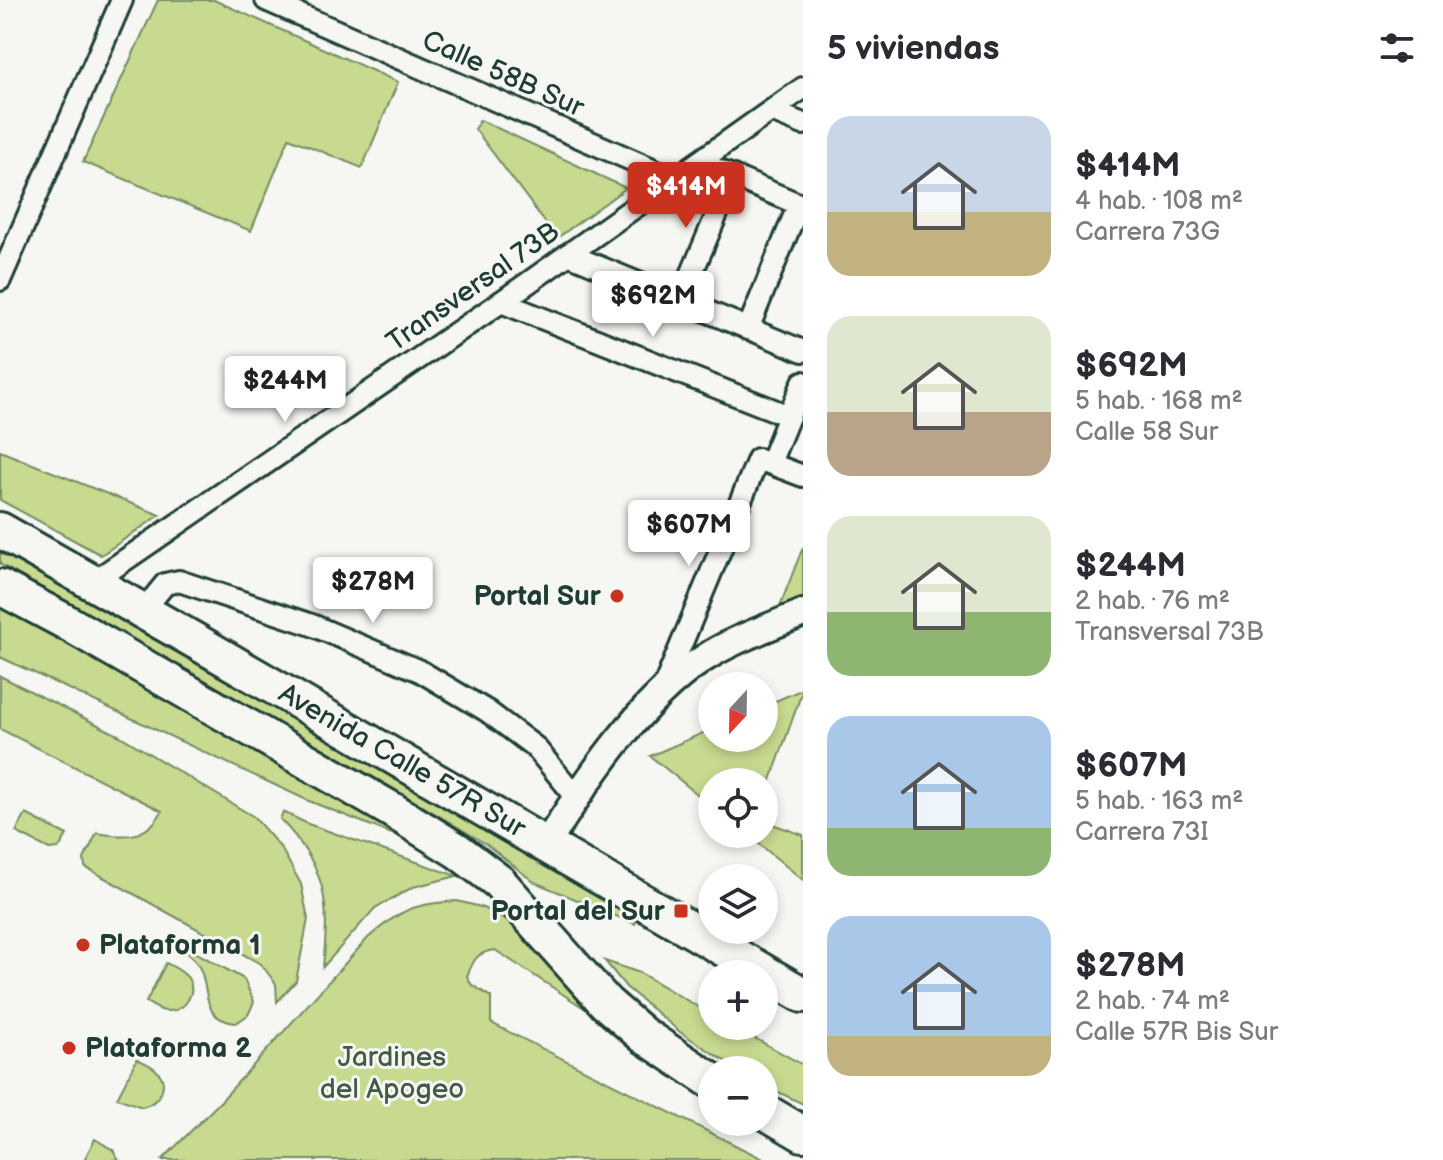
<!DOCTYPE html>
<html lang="es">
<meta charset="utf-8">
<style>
:root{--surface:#fff;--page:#f2f2f3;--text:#2b2b33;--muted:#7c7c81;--accent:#c8321e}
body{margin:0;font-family:"Balsamiq Sans",sans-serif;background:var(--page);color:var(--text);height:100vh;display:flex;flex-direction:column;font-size:30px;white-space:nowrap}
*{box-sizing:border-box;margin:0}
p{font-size:26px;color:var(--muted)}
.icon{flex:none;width:44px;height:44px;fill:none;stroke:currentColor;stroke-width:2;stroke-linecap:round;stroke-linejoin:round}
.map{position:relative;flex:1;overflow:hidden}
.drawer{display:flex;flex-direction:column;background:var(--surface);width:640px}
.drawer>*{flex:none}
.needle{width:52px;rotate:202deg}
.fabs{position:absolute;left:698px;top:672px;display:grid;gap:16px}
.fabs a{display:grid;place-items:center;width:80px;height:80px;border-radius:50%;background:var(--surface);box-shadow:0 4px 12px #0003;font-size:40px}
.price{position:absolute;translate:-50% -68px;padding:0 18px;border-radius:8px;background:#fff;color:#222;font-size:26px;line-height:52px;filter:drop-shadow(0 2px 4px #0008)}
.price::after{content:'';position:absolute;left:50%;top:48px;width:24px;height:18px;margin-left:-12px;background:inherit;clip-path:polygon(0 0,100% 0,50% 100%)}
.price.active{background:var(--accent);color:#fff}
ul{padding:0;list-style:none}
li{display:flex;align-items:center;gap:24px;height:200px;padding:0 24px}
li span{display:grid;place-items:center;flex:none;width:224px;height:160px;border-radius:24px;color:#555}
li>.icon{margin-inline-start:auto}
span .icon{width:96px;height:96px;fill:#fffc;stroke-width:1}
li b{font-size:34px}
h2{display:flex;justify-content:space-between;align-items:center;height:96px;padding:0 24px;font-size:34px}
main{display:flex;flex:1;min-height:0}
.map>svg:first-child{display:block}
.green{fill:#c7da8f;stroke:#738c62;stroke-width:2}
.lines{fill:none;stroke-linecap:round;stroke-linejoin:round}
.street-casing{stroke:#1f3d34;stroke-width:26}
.secondary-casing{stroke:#1f3d34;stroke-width:32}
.highway-casing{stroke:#1f3d34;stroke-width:40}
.street{stroke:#f6f6f2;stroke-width:20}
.secondary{stroke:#f6f6f2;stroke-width:26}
.highway{stroke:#f6f6f2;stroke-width:34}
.poi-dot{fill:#c8321e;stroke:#f6f6f2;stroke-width:3}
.labels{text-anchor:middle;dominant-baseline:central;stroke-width:6;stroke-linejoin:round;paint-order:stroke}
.street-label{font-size:28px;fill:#1f3d34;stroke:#f6f6f2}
.poi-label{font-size:28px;font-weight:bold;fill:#1f3d34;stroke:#f6f6f2;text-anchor:end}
.park-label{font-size:28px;fill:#415c46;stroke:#f6f6f2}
</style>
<main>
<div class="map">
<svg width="803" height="1160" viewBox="0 0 803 1160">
<rect width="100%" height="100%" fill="#f6f6f2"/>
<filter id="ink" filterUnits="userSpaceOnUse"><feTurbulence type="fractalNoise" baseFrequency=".0125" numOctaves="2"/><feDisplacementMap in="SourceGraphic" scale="16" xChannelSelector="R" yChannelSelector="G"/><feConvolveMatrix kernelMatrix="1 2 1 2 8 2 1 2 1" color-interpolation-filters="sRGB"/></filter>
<g filter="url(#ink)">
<!-- green -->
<g class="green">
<path d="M158,0h56l184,82 -36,86 -73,-30 -38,93 -168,-69z"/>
<path d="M480,120l146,68 -69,50 -82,-109z"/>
<path d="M0,451l160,64 -59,40 -101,-55z"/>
<path d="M803,547v54l-25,10z"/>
<path d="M0,553l43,21 595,343 -3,7 -101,-42 -48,-38 -95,-57 -391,-223z"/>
<path d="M0,603l430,246 -121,-48 -309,-144z"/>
<path d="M0,676l120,60 134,81 27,31 20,36 7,35 -12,62 -19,21 -1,-18 -15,-20 -176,-97 -1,-8 13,-26c29,5 50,6 65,-22l-162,-82z"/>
<path d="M803,689l-39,111v-18h-52v24l-62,-50 62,-27v9h52v-32z"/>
<path d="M283,812l25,12 149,52 -44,11 -38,21 -52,59c7,-66 4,-99 -43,-148z"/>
<path d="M26,814l41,21 -8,13 -10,1 -33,-17z"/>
<path d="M764,821l39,14v45l-56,-46h17z"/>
<path d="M457,901l24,6 38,19 85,95 -109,-71c-18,2 -21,9 -28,26l4,8 20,13v26l274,137h-603l59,-59 147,-163c33,-29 45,-34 89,-37z"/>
<path d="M171,939l73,40 10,23 -6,13 -12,8c-34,-4 -26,-27 -35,-52 -5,-13 -19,-23 -30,-32z"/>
<path d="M605,961l35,12 72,42v11h21l70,39v39l-39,-19v-15h-25l-59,-38 -54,-45z"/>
<path d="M166,963c8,4 17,8 22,15 9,14 -2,32 -18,33 -9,1 -17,-5 -24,-9z"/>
<path d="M137,1059c6,3 14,6 19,11 15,14 3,33 -14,37l-25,-9z"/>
<path d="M95,1139l18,11 6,10h-35z"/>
</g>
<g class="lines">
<defs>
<g id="street">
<path d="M266,0l409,179"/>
<path d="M771,111l32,13"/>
<path d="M699,162l104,44"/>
<path d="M568,254l235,97"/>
<path d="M0,280l122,-280"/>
<path d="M680,301l53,-125"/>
<path d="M501,302l288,114"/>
<path d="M748,329l51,-125"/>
<path d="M770,463l33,-81"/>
<path d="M93,582l408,-280 302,-214"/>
<path d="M143,611l22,-27 14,-3 133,44 108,46 67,40 48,36 42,51"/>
<path d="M662,691l96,-232 45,17"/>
</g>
<path id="secondary" d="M546,845c40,-64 93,-144 157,-186 30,-20 67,-32 100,-46"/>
<g id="highway">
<path d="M0,530l197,112 606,353"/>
<path d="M0,587l66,35 326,188 66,41 41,31 107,121 37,32 69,46"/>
<path d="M764,1111l39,23"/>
</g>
</defs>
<!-- street casing -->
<use href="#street" class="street-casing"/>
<!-- secondary casing -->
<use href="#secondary" class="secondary-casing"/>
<!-- highway casing -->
<use href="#highway" class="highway-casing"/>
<!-- street -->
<use href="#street" class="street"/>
<!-- secondary -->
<use href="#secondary" class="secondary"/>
<!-- highway -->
<use href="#highway" class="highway"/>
</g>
</g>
<!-- markers -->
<g class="poi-dot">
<circle cx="617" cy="596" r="8"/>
<rect x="673" y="903" width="16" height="16" rx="4"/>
<circle cx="83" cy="945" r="8"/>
<circle cx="69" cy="1048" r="8"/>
</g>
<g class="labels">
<!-- street labels -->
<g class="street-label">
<text transform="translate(503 74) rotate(24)">Calle 58B Sur</text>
<text transform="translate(473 287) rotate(-35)">Transversal 73B</text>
<text transform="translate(402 761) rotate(30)">Avenida Calle 57R Sur</text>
</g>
<!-- poi labels -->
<g class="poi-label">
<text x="601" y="596">Portal Sur</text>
<text x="665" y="911">Portal del Sur</text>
<text x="99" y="945" text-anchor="start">Plataforma 1</text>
<text x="85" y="1048" text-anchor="start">Plataforma 2</text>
</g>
<!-- park labels -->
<g class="park-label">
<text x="392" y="1057">Jardines<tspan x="392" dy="32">del Apogeo</tspan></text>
</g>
</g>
</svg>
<div class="fabs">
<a><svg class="needle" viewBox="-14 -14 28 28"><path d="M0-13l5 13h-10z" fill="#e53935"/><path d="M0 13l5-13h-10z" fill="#7c7c81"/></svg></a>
<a><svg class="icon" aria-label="locate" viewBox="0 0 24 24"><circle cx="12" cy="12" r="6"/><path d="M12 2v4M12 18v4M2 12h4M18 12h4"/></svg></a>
<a><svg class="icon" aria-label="layers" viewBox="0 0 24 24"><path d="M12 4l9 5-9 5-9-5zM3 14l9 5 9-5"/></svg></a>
<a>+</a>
<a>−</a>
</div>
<b class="price active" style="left:686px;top:230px">$414M</b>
<b class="price" style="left:653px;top:339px">$692M</b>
<b class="price" style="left:285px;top:424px">$244M</b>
<b class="price" style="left:689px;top:568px">$607M</b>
<b class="price" style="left:373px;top:625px">$278M</b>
</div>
<section class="drawer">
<h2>5 viviendas<svg class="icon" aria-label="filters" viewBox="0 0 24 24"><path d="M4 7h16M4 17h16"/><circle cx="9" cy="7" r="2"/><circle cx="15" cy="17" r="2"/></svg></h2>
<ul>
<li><span style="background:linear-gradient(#c9d6e8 60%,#c2b280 0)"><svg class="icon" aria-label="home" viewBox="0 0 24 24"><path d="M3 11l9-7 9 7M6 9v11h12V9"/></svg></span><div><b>$414M</b><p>4 hab. · 108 m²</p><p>Carrera 73G</p></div></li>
<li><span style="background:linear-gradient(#dfe7d0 60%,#b9a48a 0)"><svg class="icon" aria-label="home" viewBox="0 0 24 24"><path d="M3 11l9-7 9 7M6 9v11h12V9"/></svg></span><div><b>$692M</b><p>5 hab. · 168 m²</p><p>Calle 58 Sur</p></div></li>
<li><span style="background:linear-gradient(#dfe7d0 60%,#8fb573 0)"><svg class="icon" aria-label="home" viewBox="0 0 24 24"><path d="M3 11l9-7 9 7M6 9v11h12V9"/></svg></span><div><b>$244M</b><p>2 hab. · 76 m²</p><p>Transversal 73B</p></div></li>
<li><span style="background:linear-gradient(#a9c7e8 70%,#8fb573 0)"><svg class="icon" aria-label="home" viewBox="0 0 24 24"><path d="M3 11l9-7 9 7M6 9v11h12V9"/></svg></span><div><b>$607M</b><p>5 hab. · 163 m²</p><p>Carrera 73I</p></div></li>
<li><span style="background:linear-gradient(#a9c7e8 75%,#c2b280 0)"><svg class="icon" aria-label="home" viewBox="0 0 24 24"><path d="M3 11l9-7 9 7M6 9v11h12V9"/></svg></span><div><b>$278M</b><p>2 hab. · 74 m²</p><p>Calle 57R Bis Sur</p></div></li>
</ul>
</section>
</main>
